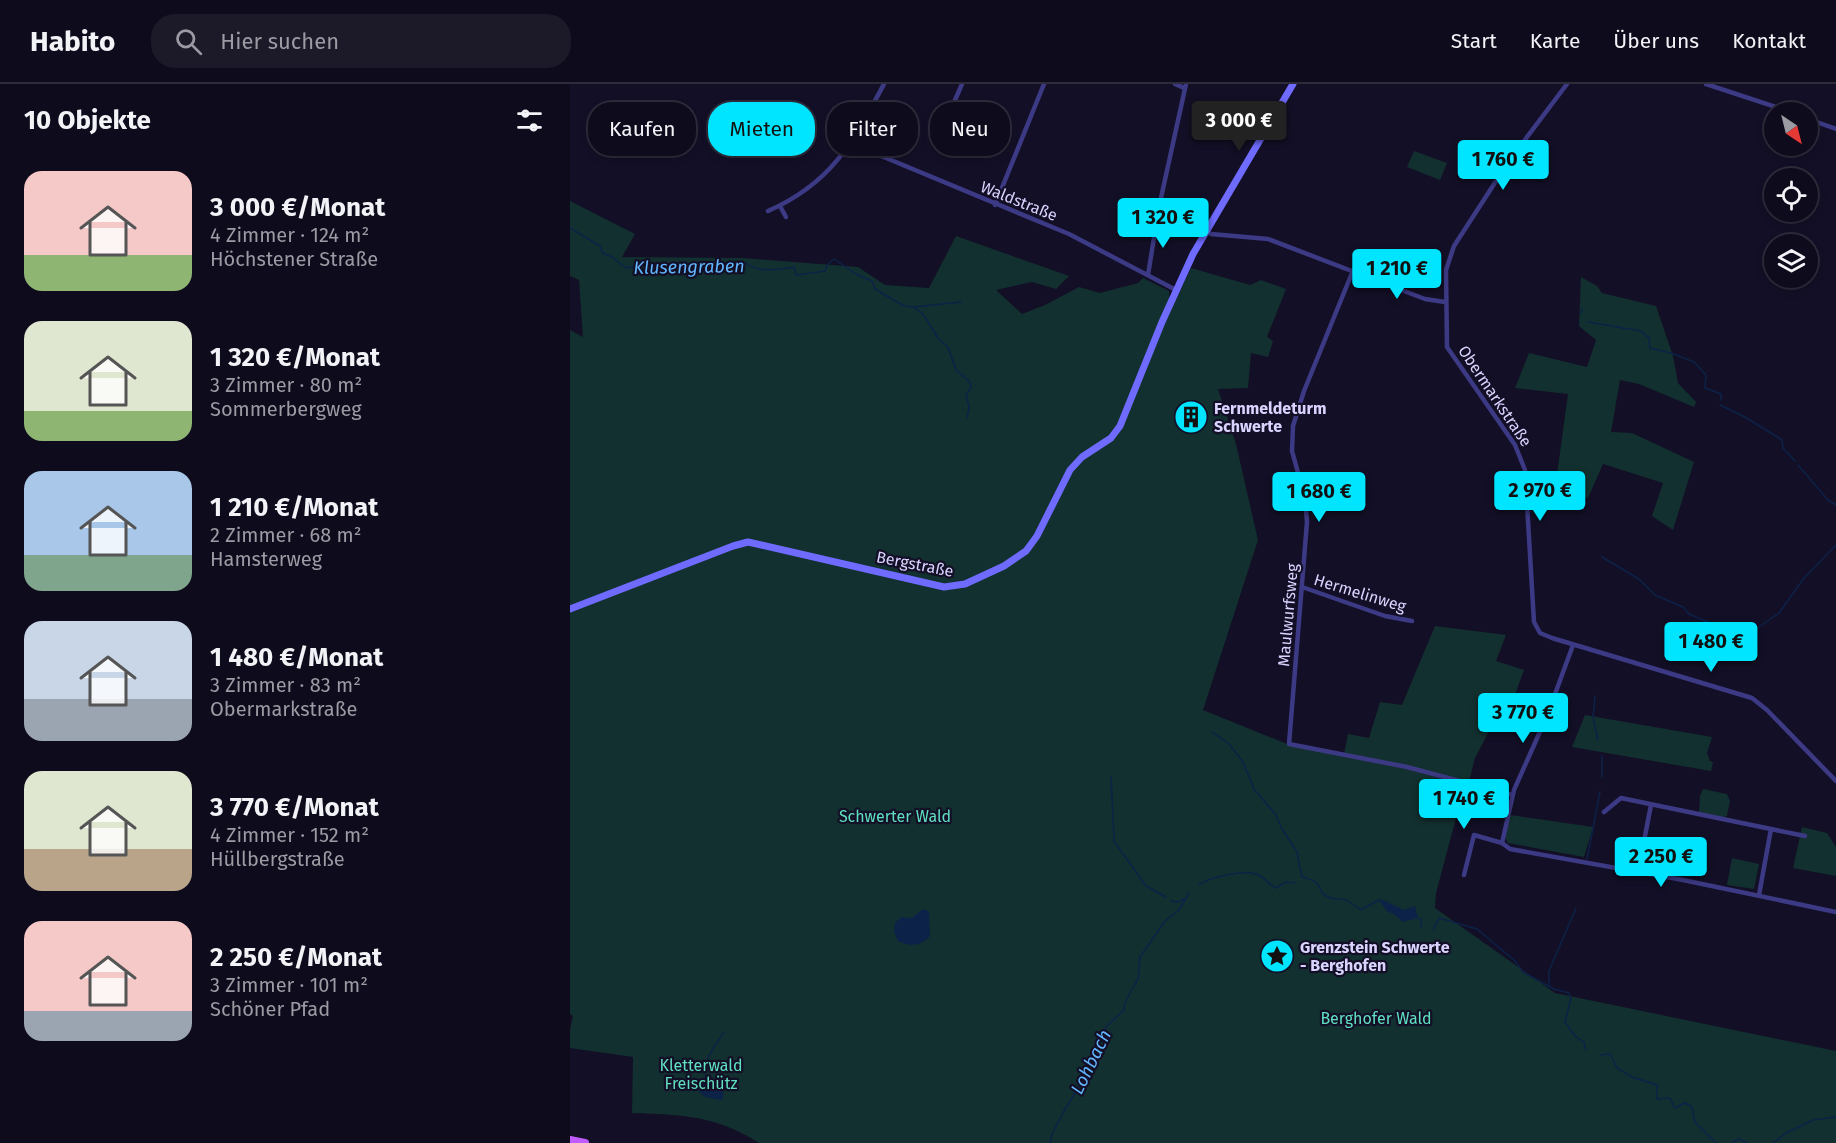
<!DOCTYPE html>
<html lang="de">
<meta charset="utf-8">
<style>
:root{--surface:#0e0b1c;--page:#1c1929;--text:#f1f3f6;--muted:#9b9ba3;--line:#2e2b3b;--accent:#00e5ff}
body{margin:0;font-family:"Fira Sans",sans-serif;background:var(--page);color:var(--text);height:100vh;display:flex;flex-direction:column;font-size:22px;white-space:nowrap}
*{box-sizing:border-box;margin:0}
p{font-size:20px;color:var(--muted)}
.icon{flex:none;width:33px;height:33px;fill:none;stroke:currentColor;stroke-width:2;stroke-linecap:round;stroke-linejoin:round}
.map{position:relative;flex:1;overflow:hidden}
.panel{display:flex;flex-direction:column;background:var(--surface);width:570px}
.panel>*{flex:none}
.banner{position:absolute;left:18px;top:18px;width:570px;height:54px;display:flex;gap:12px}
.needle{width:39px;rotate:145deg}
.tools{position:absolute;left:1194px;top:18px;display:grid;gap:12px}
.tools a{display:grid;place-items:center;width:54px;height:54px;border-radius:50%;background:var(--surface);box-shadow:0 3px 9px #0003,0 0 0 2px var(--line);font-size:30px}
.price{position:absolute;translate:-50% -51px;padding:0 14px;border-radius:6px;background:var(--accent);color:#111;font-size:20px;line-height:39px;filter:drop-shadow(0 2px 3px #0008)}
.price::after{content:'';position:absolute;left:50%;top:36px;width:18px;height:14px;margin-left:-9px;background:inherit;clip-path:polygon(0 0,100% 0,50% 100%)}
.price.active{background:#222;color:#fff}
ul{padding:0;list-style:none}
li{display:flex;align-items:center;gap:18px;height:150px;padding:0 24px}
li span{display:grid;place-items:center;flex:none;width:168px;height:120px;border-radius:18px;color:#555}
li>.icon{margin-inline-start:auto}
span .icon{width:72px;height:72px;fill:#fffc;stroke-width:1}
li b{font-size:26px}
h2{display:flex;justify-content:space-between;align-items:center;height:72px;padding:0 24px;font-size:26px}
.chip{padding:0 21px;border-radius:24px;background:var(--surface);box-shadow:0 3px 9px #0003,0 0 0 2px var(--line);font-size:21px;line-height:54px}
.chip.active{background:var(--accent);color:#111}
header{display:flex;align-items:center;gap:36px;box-sizing:border-box;height:84px;padding:0 30px;background:var(--surface);border-bottom:2px solid var(--line)}
header strong{font-size:28px}
nav{display:flex;gap:33px;margin-inline-start:auto;font-size:21px}
.search{width:420px;height:54px;background:var(--page);display:flex;align-items:center;gap:15px;box-sizing:border-box;padding:0 21px;border-radius:24px;color:var(--muted);font-size:22px}
main{display:flex;flex:1;min-height:0}
.map>svg:first-child{display:block}
.green{fill:#12302f}
.water{fill:#0c2248}
.lines{fill:none;stroke-linecap:round;stroke-linejoin:round}
.stream{stroke:#0c2248;stroke-width:1.5}
.building{fill:#241b47}
.street{stroke:#3d3a85;stroke-width:4.5}
.secondary{stroke:#6f6bff;stroke-width:7}
.primary{stroke:#c25bff;stroke-width:8}
.labels{text-anchor:middle;dominant-baseline:central;stroke-width:4.5;stroke-linejoin:round;paint-order:stroke}
.street-label{font-size:16px;fill:#d9d4ff;stroke:#130f26}
.poi-label{font-size:16px;font-weight:bold;fill:#d9d4ff;stroke:#130f26;text-anchor:start}
.park-label{font-size:16px;fill:#5fe0c0;stroke:#130f26}
.water-label{font-size:18px;font-style:italic;fill:#62b6ff;stroke:#130f26}
</style>
<header>
<strong>Habito</strong>
<div class="search"><svg class="icon" aria-label="search" viewBox="0 0 24 24"><circle cx="10" cy="10" r="6"/><path d="M15 15l6 6"/></svg>Hier suchen</div>
<nav><a>Start</a><a>Karte</a><a>Über uns</a><a>Kontakt</a></nav>
</header>
<main>
<section class="panel">
<h2>10 Objekte<svg class="icon" aria-label="filters" viewBox="0 0 24 24"><path d="M4 7h16M4 17h16"/><circle cx="9" cy="7" r="2"/><circle cx="15" cy="17" r="2"/></svg></h2>
<ul>
<li><span style="background:linear-gradient(#f6c9c9 70%,#8fb573 0)"><svg class="icon" aria-label="home" viewBox="0 0 24 24"><path d="M3 11l9-7 9 7M6 9v11h12V9"/></svg></span><div><b>3 000 €/Monat</b><p>4 Zimmer · 124 m²</p><p>Höchstener Straße</p></div></li>
<li><span style="background:linear-gradient(#dfe7d0 75%,#8fb573 0)"><svg class="icon" aria-label="home" viewBox="0 0 24 24"><path d="M3 11l9-7 9 7M6 9v11h12V9"/></svg></span><div><b>1 320 €/Monat</b><p>3 Zimmer · 80 m²</p><p>Sommerbergweg</p></div></li>
<li><span style="background:linear-gradient(#a9c7e8 70%,#7fa58c 0)"><svg class="icon" aria-label="home" viewBox="0 0 24 24"><path d="M3 11l9-7 9 7M6 9v11h12V9"/></svg></span><div><b>1 210 €/Monat</b><p>2 Zimmer · 68 m²</p><p>Hamsterweg</p></div></li>
<li><span style="background:linear-gradient(#c9d6e8 65%,#9aa5b1 0)"><svg class="icon" aria-label="home" viewBox="0 0 24 24"><path d="M3 11l9-7 9 7M6 9v11h12V9"/></svg></span><div><b>1 480 €/Monat</b><p>3 Zimmer · 83 m²</p><p>Obermarkstraße</p></div></li>
<li><span style="background:linear-gradient(#dfe7d0 65%,#b9a48a 0)"><svg class="icon" aria-label="home" viewBox="0 0 24 24"><path d="M3 11l9-7 9 7M6 9v11h12V9"/></svg></span><div><b>3 770 €/Monat</b><p>4 Zimmer · 152 m²</p><p>Hüllbergstraße</p></div></li>
<li><span style="background:linear-gradient(#f6c9c9 75%,#9aa5b1 0)"><svg class="icon" aria-label="home" viewBox="0 0 24 24"><path d="M3 11l9-7 9 7M6 9v11h12V9"/></svg></span><div><b>2 250 €/Monat</b><p>3 Zimmer · 101 m²</p><p>Schöner Pfad</p></div></li>
</ul>
</section>
<div class="map">
<svg width="1266" height="1059" viewBox="0 0 1266 1059">
<rect width="100%" height="100%" fill="#130f26"/>
<!-- green -->
<g class="green">
<path d="M844,67l33,12 -7,17 -33,-13z"/>
<path d="M0,117l65,33 -13,23 120,1 116,9 27,18 44,3 27,-52 113,40 -13,13 -24,-7 -36,8 26,24 23,-9 34,-18 21,6 38,-10 5,-5 26,13v6l7,3 15,-32 59,17 11,-5 25,9 -19,48 6,4 -5,16 -17,-4 -3,35 -30,1 18,55 22,96 -55,170 89,36 115,23 49,14 3,8 4,1 -27,101 -1,15 120,85 281,58v92h-1077c-44,-28 -77,-28 -127,-30l1,-56 -63,-9v-18l3,-14 -3,-2v-684l13,7 -4,-57 -9,-4z"/>
<path d="M1011,193l16,9 5,7 54,13 17,50 5,27 18,19 -2,5 -55,-23 -19,-4 -9,52 21,1 62,29 -21,68 -21,-14 11,-33 -60,-19 -15,34 -33,-9 13,-95 -53,-6 14,-35 58,14 9,-27 -17,-14z"/>
<path d="M865,542l71,9 -10,26 28,9 -19,52 -10,-2 -20,38 -6,23 -125,-27 4,-20 21,4 11,-36 22,3z"/>
<path d="M1015,631l127,22 -5,16 3,8 3,1 -2,9 -139,-24z"/>
<path d="M1133,705l24,5 3,7 -3,15 -6,2 -22,-5 1,-17z"/>
<path d="M940,731l83,12 -9,30 -76,-14 -3,-5z"/>
<path d="M1232,743l25,6 9,14v29l-43,-8z"/>
<path d="M1162,774l27,6 -5,25 -27,-4z"/>
</g>
<!-- water -->
<g class="water">
<path d="M811,815l23,11 11,-4 3,12 -15,4 -8,-7 -8,-4 -8,-11z"/>
<path d="M353,825l6,2 1,25c-9,10 -20,11 -32,5l-4,-9 1,-9 6,-6 11,1z"/>
<path d="M137,992l8,6 9,12 -2,6 -17,-3 -9,-8 4,-9z"/>
</g>
<g class="lines">
<!-- stream -->
<g class="stream">
<path d="M0,144l30,18 3,7 9,4 14,11 24,-4 27,3 15,-4 20,4 34,-4c13,11 32,6 48,4l2,8 29,-4 2,-6 7,-6 22,15 16,7 3,8 29,17 10,1 9,7 15,24 10,9 8,23 14,12 1,6 -5,6 3,13 -2,11"/>
<path d="M344,223l47,-5"/>
<path d="M1011,229l1,-4"/>
<path d="M1018,238l53,9 8,7 1,10 21,5 23,9 12,13 -1,13 16,6v6"/>
<path d="M1150,321l25,12 37,23 1,8 12,13"/>
<path d="M1228,381l30,35 8,5"/>
<path d="M1032,473l37,22 16,16 28,12 6,7 42,18 18,2 30,-21 25,-35 32,-33"/>
<path d="M1025,612l-2,21 5,23"/>
<path d="M642,648l17,12 14,18 11,27 22,26 6,14 15,23 5,25c16,5 13,3 21,17l7,4 17,2 14,10 18,-10"/>
<path d="M541,692l3,65 32,45 20,11"/>
<path d="M1032,693v-21"/>
<path d="M1017,775l13,-67"/>
<path d="M629,801c10,-8 44,-15 57,-11 8,2 12,11 20,14l10,-6 9,1"/>
<path d="M601,817l7,1 6,-3"/>
<path d="M848,834l3,2v8"/>
<path d="M863,846l6,-12 38,11 38,32 8,11 31,17 15,4 2,5 -6,24 10,14 9,6 2,8"/>
<path d="M979,901v-14l27,-63"/>
<path d="M1030,971l10,-1 7,14 15,9 25,8v14l13,-1 5,10 10,-5 7,4 3,15 21,21"/>
<path d="M136,993c-4,-18 10,-31 18,-45"/>
<path d="M480,1059l2,-9 12,-23 21,-34 7,-26 10,-11 4,-13 18,-17 1,-8 13,-23 2,-22 25,-36 14,-11 10,-17"/>
<path d="M1162,1059l7,-4 8,4"/>
<path d="M1203,1059l13,-10 27,-13 23,-3"/>
</g>
</g>
<!-- building -->
<circle class="building" cx="621" cy="332" r="9"/>
<g class="lines">
<!-- street -->
<g class="street">
<path d="M605,0l9,4"/>
<path d="M997,0l-58,77 -55,85 -8,24 1,77 68,98 10,25 9,152 6,11 12,5 200,60 15,12 69,71"/>
<path d="M1136,0l85,28"/>
<path d="M1238,35l28,10"/>
<path d="M368,55l24,-55"/>
<path d="M280,59l219,91 107,56"/>
<path d="M425,121l49,-121"/>
<path d="M210,122l6,11"/>
<path d="M198,127c64,-28 85,-69 116,-127"/>
<path d="M636,147l5,3 57,5 157,60 20,3"/>
<path d="M782,189l-48,118 -11,35 -1,25 13,47 2,24 -18,222 118,23 105,28"/>
<path d="M578,191l11,-68 27,-123"/>
<path d="M732,503l83,29 27,5"/>
<path d="M1034,728l17,-14 184,38"/>
<path d="M932,759l12,-53 33,-74 26,-71"/>
<path d="M1068,788l13,-67"/>
<path d="M894,791l10,-40 28,8 8,6 173,31 153,32"/>
<path d="M1189,811l12,-66"/>
</g>
<!-- secondary -->
<path class="secondary" d="M0,525l163,-63 15,-4 196,45 21,-3 39,-18 22,-15 11,-15 33,-66 12,-13 29,-19 9,-12 42,-104 31,-68 100,-170"/>
<!-- primary -->
<path class="primary" d="M0,1056l15,3"/>
</g>
<!-- icons -->
<defs>
<symbol id="building-disc" viewBox="-11 -11 22 22"><circle r="9.5" fill="#00e5ff" stroke="#130f26"/><path d="M-4-6H4V6H1V3H-1V6H-4ZM-2.5-4.3h1.7v1.8h-1.7ZM.8-4.3h1.7v1.8H.8ZM-2.5-1h1.7V.8h-1.7ZM.8-1h1.7V.8H.8Z" fill="#111"/></symbol>
<symbol id="sight-disc" viewBox="-11 -11 22 22"><circle r="9.5" fill="#00e5ff" stroke="#130f26"/><path d="M0-6L1.8-2.2L6-1.7L2.9 1.2L3.7 5.4L0 3.3L-3.7 5.4L-2.9 1.2L-6-1.7L-1.8-2.2Z" fill="#111"/></symbol>
</defs>
<g fill-rule="evenodd">
<use href="#building-disc" x="602" y="314" width="38" height="38"/>
<use href="#sight-disc" x="688" y="853" width="38" height="38"/>
</g>
<g class="labels">
<!-- street labels -->
<g class="street-label">
<text transform="translate(449 117) rotate(22)">Waldstraße</text>
<text transform="translate(925 312) rotate(56)">Obermarkstraße</text>
<text transform="translate(345 480) rotate(11)">Bergstraße</text>
<text transform="translate(790 509) rotate(17)">Hermelinweg</text>
<text transform="translate(718 531) rotate(-85)">Maulwurfsweg</text>
</g>
<!-- poi labels -->
<g class="poi-label">
<text x="644" y="324">Fernmeldeturm<tspan x="644" dy="18">Schwerte</tspan></text>
<text x="730" y="863">Grenzstein Schwerte<tspan x="730" dy="18">- Berghofen</tspan></text>
</g>
<!-- park labels -->
<g class="park-label">
<text x="325" y="732">Schwerter Wald</text>
<text x="806" y="934">Berghofer Wald</text>
<text x="131" y="981">Kletterwald<tspan x="131" dy="18">Freischütz</tspan></text>
</g>
<!-- water labels -->
<g class="water-label">
<text transform="translate(119 183) rotate(-1)">Klusengraben</text>
<text transform="translate(521 978) rotate(-64)">Lohbach</text>
</g>
</g>
</svg>
<div class="tools">
<a><svg class="needle" viewBox="-14 -14 28 28"><path d="M0-13l5 13h-10z" fill="#e53935"/><path d="M0 13l5-13h-10z" fill="#9b9ba3"/></svg></a>
<a><svg class="icon" aria-label="locate" viewBox="0 0 24 24"><circle cx="12" cy="12" r="6"/><path d="M12 2v4M12 18v4M2 12h4M18 12h4"/></svg></a>
<a><svg class="icon" aria-label="layers" viewBox="0 0 24 24"><path d="M12 4l9 5-9 5-9-5zM3 14l9 5 9-5"/></svg></a>
</div>
<b class="price active" style="left:669px;top:68px">3 000 €</b>
<b class="price" style="left:933px;top:107px">1 760 €</b>
<b class="price" style="left:593px;top:165px">1 320 €</b>
<b class="price" style="left:827px;top:216px">1 210 €</b>
<b class="price" style="left:970px;top:438px">2 970 €</b>
<b class="price" style="left:749px;top:439px">1 680 €</b>
<b class="price" style="left:1141px;top:589px">1 480 €</b>
<b class="price" style="left:953px;top:660px">3 770 €</b>
<b class="price" style="left:894px;top:746px">1 740 €</b>
<b class="price" style="left:1091px;top:804px">2 250 €</b>
<div class="banner">
<a class="chip">Kaufen</a>
<a class="chip active">Mieten</a>
<a class="chip">Filter</a>
<a class="chip">Neu</a>
</div>
</div>
</main>
